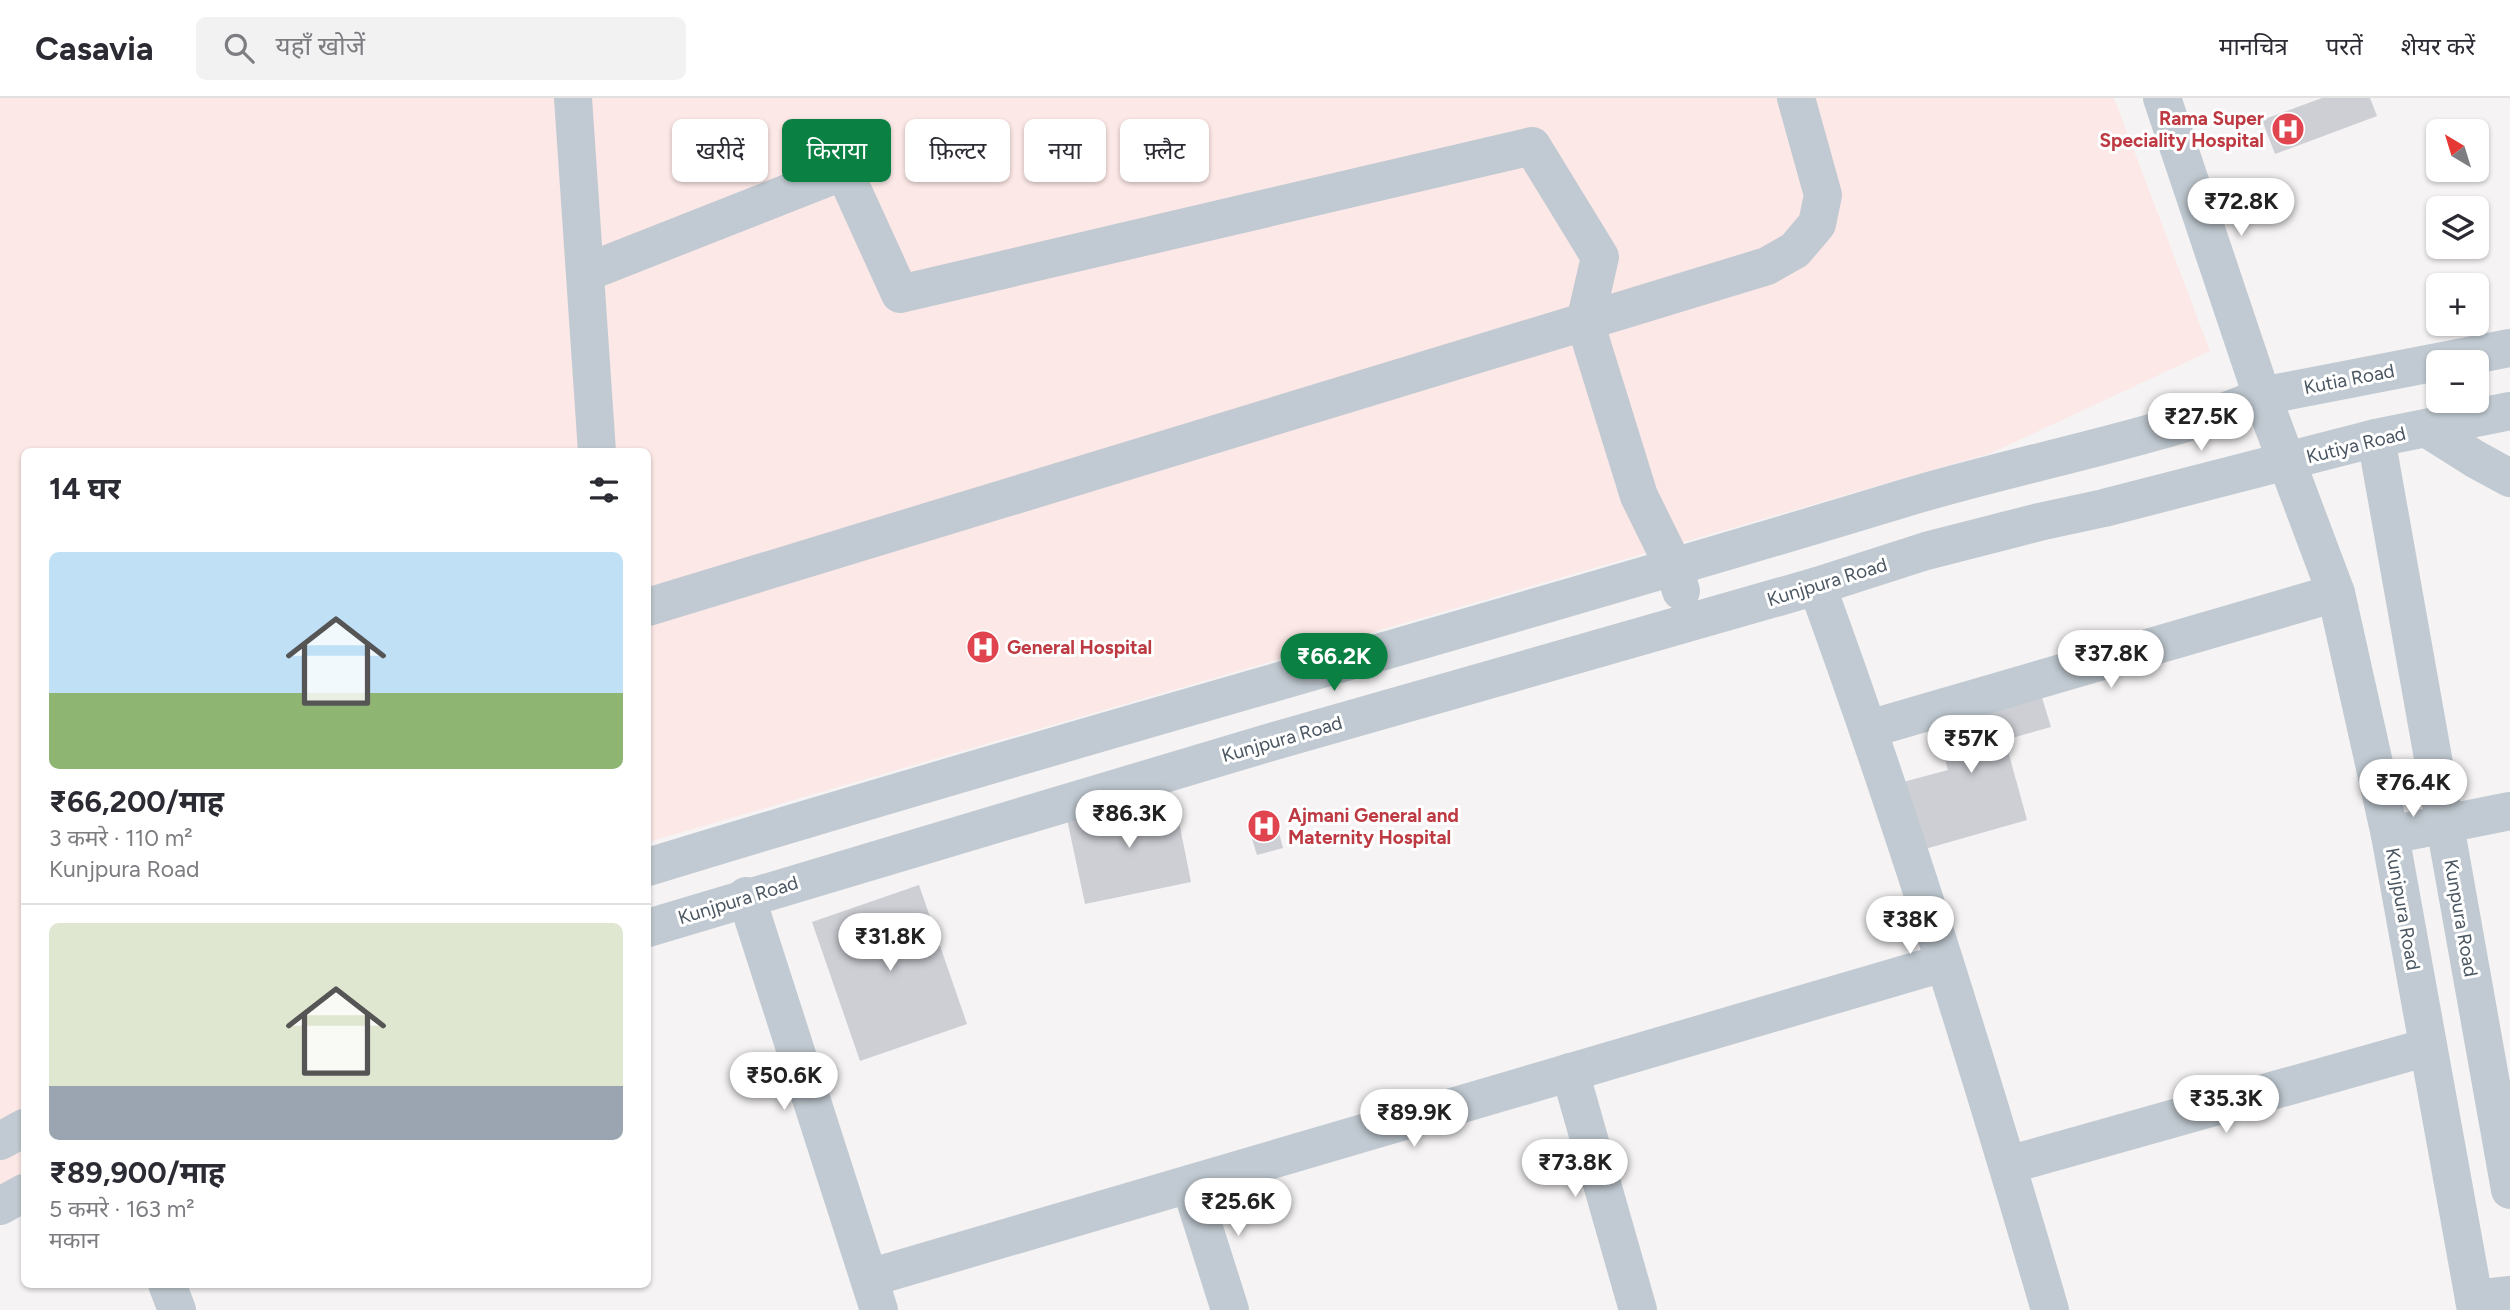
<!DOCTYPE html>
<html lang="hi">
<meta charset="utf-8">
<style>
:root{--surface:#fff;--page:#f2f2f3;--text:#2b2b33;--muted:#7c7c81;--line:#e1e1e2;--accent:#0b8043}
body{margin:0;font-family:Figtree,"Noto Sans Devanagari",sans-serif;background:var(--page);color:var(--text);height:100vh;display:flex;flex-direction:column;font-size:26px;white-space:nowrap}
*{box-sizing:border-box;margin:0}
p{font-size:23px;color:var(--muted)}
.icon{flex:none;width:38px;height:38px;fill:none;stroke:currentColor;stroke-width:2;stroke-linecap:round;stroke-linejoin:round}
.map{position:relative;flex:1;overflow:hidden}
.details{position:absolute;left:21px;top:350px;width:630px;height:840px;display:flex;flex-direction:column;background:var(--surface);border-radius:10px;box-shadow:0 2px 5px #0004}
.details>*{flex:none}
.top-card{position:absolute;left:672px;top:21px;width:665px;height:63px;display:flex;gap:14px}
.needle{width:46px;rotate:322deg}
.fabs{position:absolute;left:2426px;top:21px;display:grid;gap:14px}
.fabs a{display:grid;place-items:center;width:63px;height:63px;border-radius:10px;background:var(--surface);box-shadow:0 2px 5px #0004;font-size:35px}
.price{position:absolute;translate:-50% -60px;padding:0 16px;border-radius:24px;background:#fff;color:#222;font-size:23px;line-height:46px;filter:drop-shadow(0 2px 4px #0008)}
.price::after{content:'';position:absolute;left:50%;top:42px;width:21px;height:16px;margin-left:-10px;background:inherit;clip-path:polygon(0 0,100% 0,50% 100%)}
.price.active{background:var(--accent);color:#fff}
ul{padding:0;list-style:none}
li{display:grid;align-content:center;gap:14px;height:371px;padding:0 28px}
li+li{border-top:2px solid var(--line)}
li span{display:grid;place-items:center;height:217px;border-radius:10px;color:#555}
li>.icon{margin-inline-start:auto}
span .icon{width:126px;height:126px;fill:#fffc;stroke-width:1}
li b{font-size:30px}
h2{display:flex;justify-content:space-between;align-items:center;height:84px;padding:0 28px;font-size:30px}
.pill{padding:0 24px;border-radius:10px;background:var(--surface);box-shadow:0 2px 5px #0004;font-size:24px;line-height:63px}
.pill.active{background:var(--accent);color:#fff}
header{display:flex;align-items:center;gap:42px;box-sizing:border-box;height:98px;padding:0 35px;background:var(--surface);border-bottom:2px solid var(--line)}
header strong{font-size:33px}
nav{display:flex;gap:38px;margin-inline-start:auto;font-size:24px}
.search{width:490px;height:63px;background:var(--page);display:flex;align-items:center;gap:18px;box-sizing:border-box;padding:0 24px;border-radius:10px;color:var(--muted);font-size:26px}
.map>svg:first-child{display:block}
.medical{fill:#fce8e6}
.building{fill:#cdcfd5}
.lines{fill:none;stroke-linecap:round;stroke-linejoin:round}
.minor{stroke:#c1cad2;stroke-width:38}
.labels{text-anchor:middle;dominant-baseline:central;stroke-width:6;stroke-linejoin:round;paint-order:stroke}
.health-label{font-size:19px;font-weight:bold;fill:#be3a42;stroke:#fff;text-anchor:start}
.street-label{font-size:19px;fill:#4a5661;stroke:#fff}
</style>
<header>
<strong>Casavia</strong>
<div class="search"><svg class="icon" aria-label="search" viewBox="0 0 24 24"><circle cx="10" cy="10" r="6"/><path d="M15 15l6 6"/></svg>यहाँ खोजें</div>
<nav><a>मानचित्र</a><a>परतें</a><a>शेयर करें</a></nav>
</header>
<div class="map">
<svg width="2510" height="1212" viewBox="0 0 2510 1212">
<rect width="100%" height="100%" fill="#f5f3f3"/>
<!-- medical -->
<path class="medical" d="M0,0h2114l96,253 -219,102 -1343,389v-390h-624v753l-24,15z"/>
<!-- building -->
<g class="building">
<path d="M2322,0h48l7,18 -102,38 -13,-34z"/>
<path d="M2040,593l11,36 -46,13 22,80 -116,33 -19,-68 56,-15 -14,-49z"/>
<path d="M1174,699l17,85 -106,22 -18,-85z"/>
<path d="M1274,717l9,33 -26,7 -10,-32z"/>
<path d="M919,787l48,139 -107,37 -48,-139z"/>
</g>
<g class="lines">
<!-- minor -->
<g class="minor">
<path d="M573,0l24,354"/>
<path d="M2162,0l100,298 74,197 54,242 86,475"/>
<path d="M585,175l259,-102 56,123 632,-148 68,111 -15,65 54,174 35,71 7,24"/>
<path d="M2426,330l49,31 35,19"/>
<path d="M2376,340l134,752"/>
<path d="M1817,488c87,238 162,481 233,724"/>
<path d="M648,509l1119,-341 28,-16 22,-26 6,-29 -27,-97"/>
<path d="M1869,631l467,-136"/>
<path d="M2390,737l120,-24"/>
<path d="M648,769c417,-128 839,-242 1257,-369 83,-25 169,-43 253,-67 36,-10 71,-19 104,-35l248,-48"/>
<path d="M746,798l133,414"/>
<path d="M648,830l623,-186 546,-156 109,-35 113,-29 65,-14 272,-70 134,-27"/>
<path d="M1570,974l68,238"/>
<path d="M0,1043l24,-13"/>
<path d="M2008,1067l420,-118"/>
<path d="M1190,1086l40,126"/>
<path d="M0,1108l24,-13"/>
<path d="M869,1180l1074,-315"/>
<path d="M167,1186l10,26"/>
<path d="M2474,1201l36,-4"/>
</g>
</g>
<!-- icons -->
<defs>
<symbol id="hospital-disc" viewBox="-11 -11 22 22"><circle r="9.5" fill="#e0444e" stroke="#fff"/><path d="M-5-5h3v3.5h4V-5h3V5h-3V1.5h-4V5h-3Z" fill="#fff"/></symbol>
</defs>
<g fill-rule="evenodd">
<use href="#hospital-disc" x="2269" y="12" width="38" height="38"/>
<use href="#hospital-disc" x="964" y="530" width="38" height="38"/>
<use href="#hospital-disc" x="1245" y="709" width="38" height="38"/>
</g>
<g class="labels">
<!-- health labels -->
<g class="health-label">
<text x="2264" y="20" text-anchor="end">Rama Super<tspan x="2264" dy="22">Speciality Hospital</tspan></text>
<text x="1007" y="549">General Hospital</text>
<text x="1288" y="717">Ajmani General and<tspan x="1288" dy="22">Maternity Hospital</tspan></text>
</g>
<!-- street labels -->
<g class="street-label">
<text transform="translate(2349 281) rotate(-11)">Kutia Road</text>
<text transform="translate(2356 347) rotate(-14)">Kutiya Road</text>
<text transform="translate(1827 484) rotate(-17)">Kunjpura Road</text>
<text transform="translate(1282 641) rotate(-16)">Kunjpura Road</text>
<text transform="translate(738 802) rotate(-17)">Kunjpura Road</text>
<text transform="translate(2403 811) rotate(80)">Kunjpura Road</text>
<text transform="translate(2461 820) rotate(80)">Kunpura Road</text>
</g>
</g>
</svg>
<div class="fabs">
<a><svg class="needle" viewBox="-14 -14 28 28"><path d="M0-13l5 13h-10z" fill="#e53935"/><path d="M0 13l5-13h-10z" fill="#7c7c81"/></svg></a>
<a><svg class="icon" aria-label="layers" viewBox="0 0 24 24"><path d="M12 4l9 5-9 5-9-5zM3 14l9 5 9-5"/></svg></a>
<a>+</a>
<a>−</a>
</div>
<b class="price" style="left:2241px;top:140px">₹72.8K</b>
<b class="price" style="left:2201px;top:355px">₹27.5K</b>
<b class="price" style="left:2111px;top:592px">₹37.8K</b>
<b class="price active" style="left:1334px;top:595px">₹66.2K</b>
<b class="price" style="left:1971px;top:677px">₹57K</b>
<b class="price" style="left:2413px;top:721px">₹76.4K</b>
<b class="price" style="left:1129px;top:752px">₹86.3K</b>
<b class="price" style="left:1910px;top:858px">₹38K</b>
<b class="price" style="left:890px;top:875px">₹31.8K</b>
<b class="price" style="left:784px;top:1014px">₹50.6K</b>
<b class="price" style="left:2226px;top:1037px">₹35.3K</b>
<b class="price" style="left:1414px;top:1051px">₹89.9K</b>
<b class="price" style="left:1575px;top:1101px">₹73.8K</b>
<b class="price" style="left:1238px;top:1140px">₹25.6K</b>
<div class="top-card">
<a class="pill">खरीदें</a>
<a class="pill active">किराया</a>
<a class="pill">फ़िल्टर</a>
<a class="pill">नया</a>
<a class="pill">फ़्लैट</a>
</div>
<section class="details">
<h2>14 घर<svg class="icon" aria-label="filters" viewBox="0 0 24 24"><path d="M4 7h16M4 17h16"/><circle cx="9" cy="7" r="2"/><circle cx="15" cy="17" r="2"/></svg></h2>
<ul>
<li><span style="background:linear-gradient(#bfe0f5 65%,#8fb573 0)"><svg class="icon" aria-label="home" viewBox="0 0 24 24"><path d="M3 11l9-7 9 7M6 9v11h12V9"/></svg></span><div><b>₹66,200/माह</b><p>3 कमरे · 110 m²</p><p>Kunjpura Road</p></div></li>
<li><span style="background:linear-gradient(#dfe7d0 75%,#9aa5b1 0)"><svg class="icon" aria-label="home" viewBox="0 0 24 24"><path d="M3 11l9-7 9 7M6 9v11h12V9"/></svg></span><div><b>₹89,900/माह</b><p>5 कमरे · 163 m²</p><p>मकान</p></div></li>
</ul>
</section>
</div>
